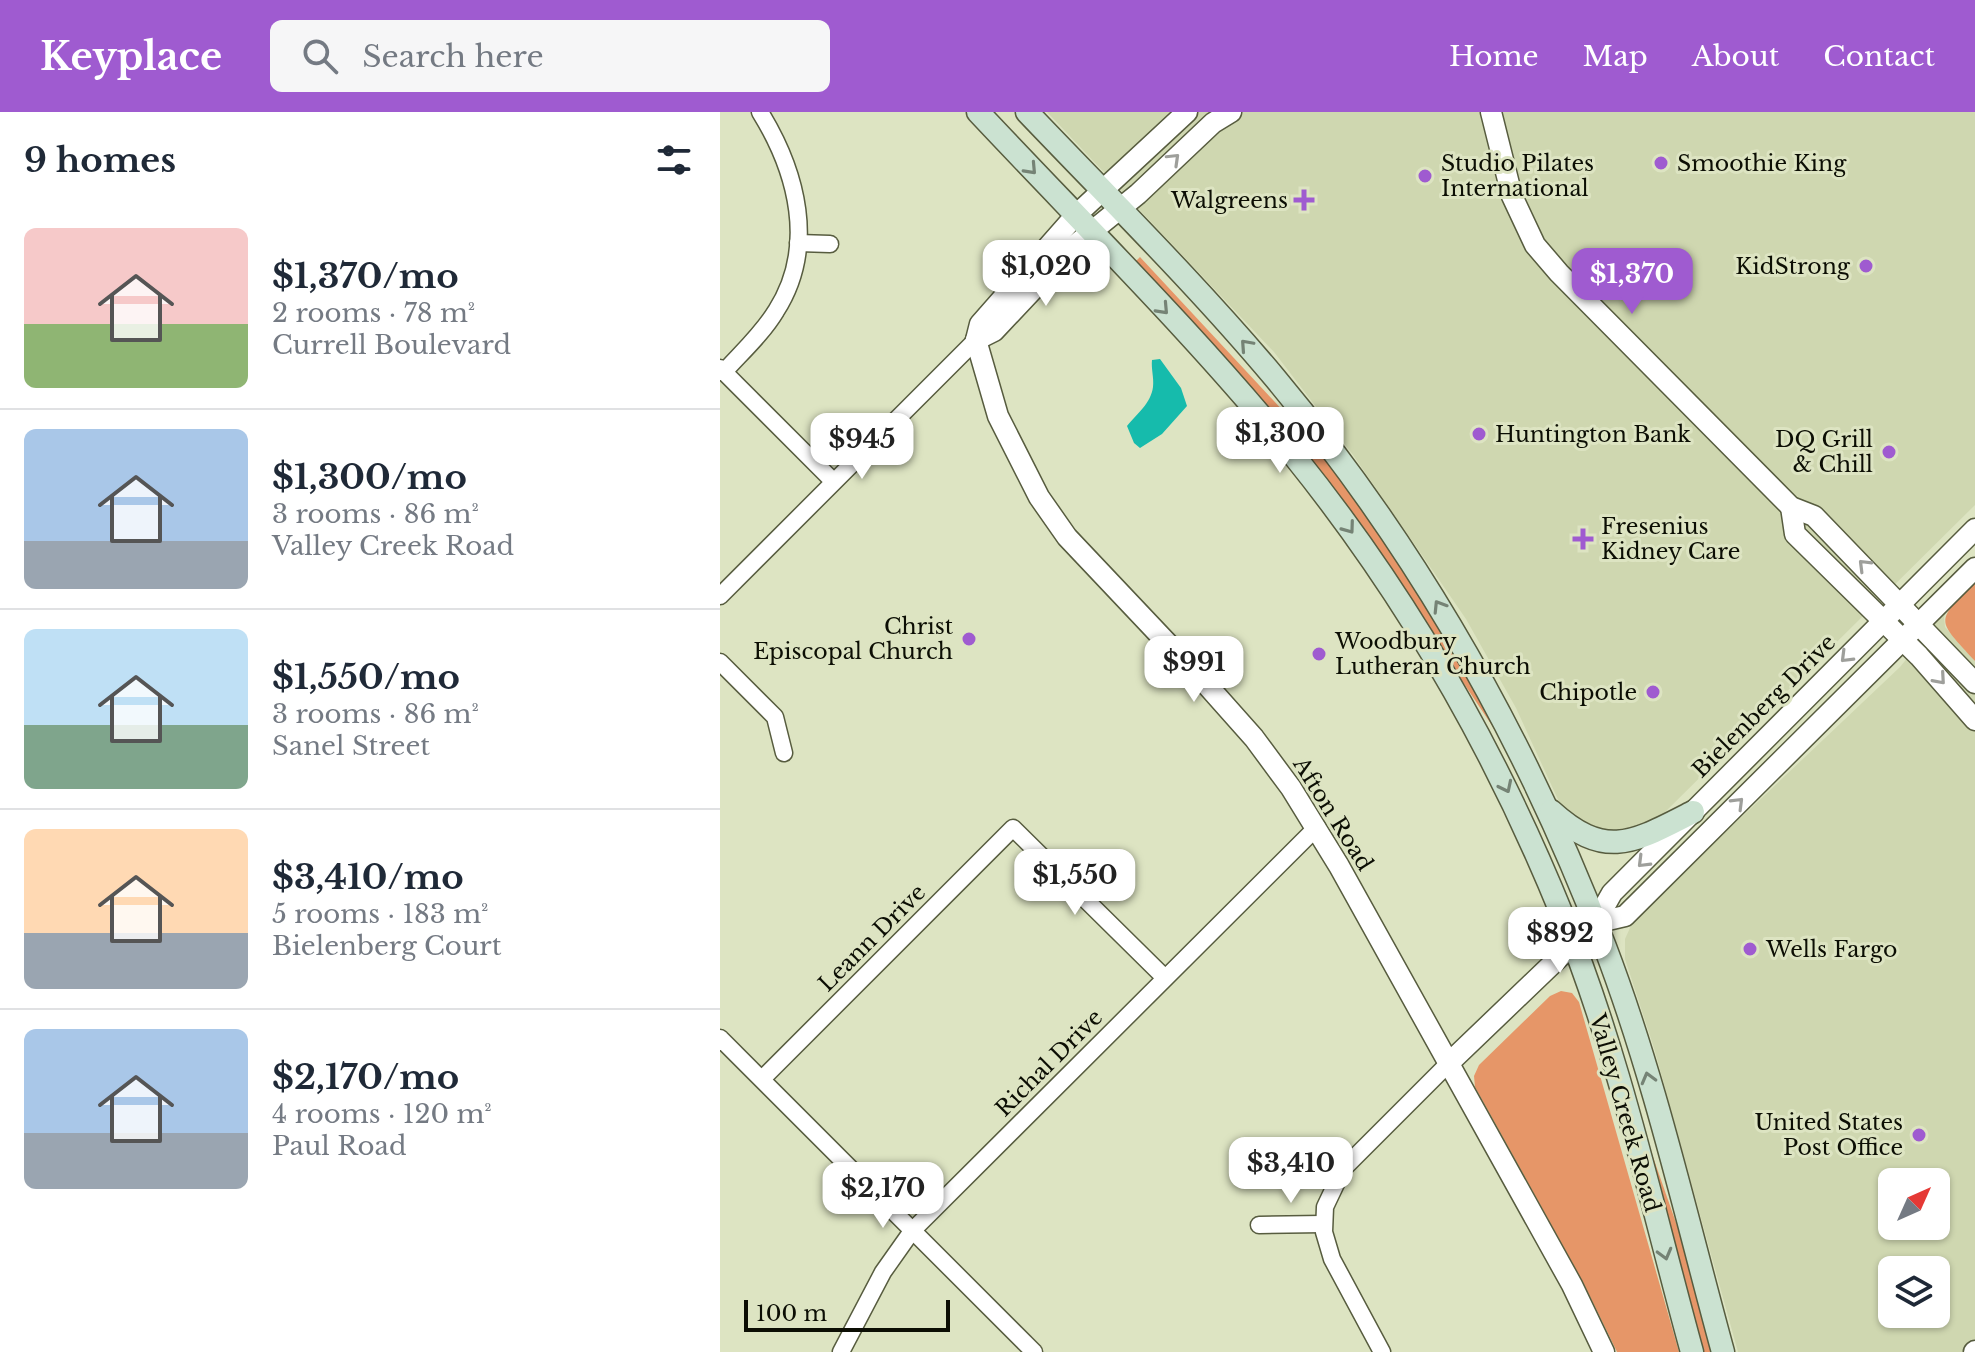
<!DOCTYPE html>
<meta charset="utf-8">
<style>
:root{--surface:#fff;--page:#f6f6f7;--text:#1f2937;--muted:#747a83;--line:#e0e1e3;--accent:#9f5bd0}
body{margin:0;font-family:"Libre Baskerville",serif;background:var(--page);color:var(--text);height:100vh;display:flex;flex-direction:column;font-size:30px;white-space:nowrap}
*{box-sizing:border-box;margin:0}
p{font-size:26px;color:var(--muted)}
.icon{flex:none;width:44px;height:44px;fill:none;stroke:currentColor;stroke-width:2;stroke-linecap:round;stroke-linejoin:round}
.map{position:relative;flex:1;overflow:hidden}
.details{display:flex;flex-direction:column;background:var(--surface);width:720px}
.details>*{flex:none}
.needle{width:52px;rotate:45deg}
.fabs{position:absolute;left:1158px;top:1056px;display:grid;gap:16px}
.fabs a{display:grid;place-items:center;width:72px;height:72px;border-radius:12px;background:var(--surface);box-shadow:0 2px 6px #0004;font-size:40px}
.scale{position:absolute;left:24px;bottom:20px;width:206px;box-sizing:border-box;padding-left:8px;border:4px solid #0c0e04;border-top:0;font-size:22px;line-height:28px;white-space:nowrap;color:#0c0e04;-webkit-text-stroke:6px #dde4c2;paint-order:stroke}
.price{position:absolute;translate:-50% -68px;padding:0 18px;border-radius:16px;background:#fff;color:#222;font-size:26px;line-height:52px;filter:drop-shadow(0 2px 4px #0008)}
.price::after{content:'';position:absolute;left:50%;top:48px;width:24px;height:18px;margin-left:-12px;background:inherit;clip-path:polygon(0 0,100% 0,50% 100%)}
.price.current{background:var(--accent);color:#fff}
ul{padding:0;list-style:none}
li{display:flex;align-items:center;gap:24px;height:200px;padding:0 24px}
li+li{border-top:2px solid var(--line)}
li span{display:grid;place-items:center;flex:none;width:224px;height:160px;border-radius:12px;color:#555}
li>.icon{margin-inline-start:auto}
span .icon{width:96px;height:96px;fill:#fffc;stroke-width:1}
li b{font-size:34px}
h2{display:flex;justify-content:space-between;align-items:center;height:96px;padding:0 24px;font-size:34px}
header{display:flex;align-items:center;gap:48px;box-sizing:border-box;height:112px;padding:0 40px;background:var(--accent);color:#fff}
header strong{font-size:38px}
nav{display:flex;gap:44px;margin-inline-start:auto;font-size:28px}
.search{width:560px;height:72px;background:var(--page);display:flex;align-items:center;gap:20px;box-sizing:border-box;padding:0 28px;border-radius:12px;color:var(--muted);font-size:30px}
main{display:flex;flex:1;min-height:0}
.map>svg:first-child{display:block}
.built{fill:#cfd7b0;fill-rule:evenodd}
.green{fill:#e69668}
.water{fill:#16bbac}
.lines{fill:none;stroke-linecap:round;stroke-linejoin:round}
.minor-casing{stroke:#575c3f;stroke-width:19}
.tertiary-casing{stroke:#575c3f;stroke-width:23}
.secondary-casing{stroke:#575c3f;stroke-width:25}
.minor{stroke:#fff;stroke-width:16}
.tertiary{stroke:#fff;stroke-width:20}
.secondary{stroke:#cbe2d1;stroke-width:22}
.oneway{stroke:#9e9f9b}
.oneway2{stroke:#758375}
.poi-dot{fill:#9f5bd0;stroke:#dde4c2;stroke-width:3}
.labels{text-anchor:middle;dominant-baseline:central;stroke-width:6;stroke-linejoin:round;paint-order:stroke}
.poi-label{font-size:22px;fill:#0c0e04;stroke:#dde4c2;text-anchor:start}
.street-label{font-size:22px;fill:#0c0e04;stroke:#dde4c2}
</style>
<header>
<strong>Keyplace</strong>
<div class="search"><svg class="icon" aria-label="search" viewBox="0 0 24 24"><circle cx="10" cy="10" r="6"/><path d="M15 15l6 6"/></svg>Search here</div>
<nav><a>Home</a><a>Map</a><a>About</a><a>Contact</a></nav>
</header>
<main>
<section class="details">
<h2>9 homes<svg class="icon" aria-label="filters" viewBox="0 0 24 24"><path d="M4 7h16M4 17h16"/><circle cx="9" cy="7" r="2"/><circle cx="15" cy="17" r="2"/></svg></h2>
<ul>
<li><span style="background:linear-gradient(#f6c9c9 60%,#8fb573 0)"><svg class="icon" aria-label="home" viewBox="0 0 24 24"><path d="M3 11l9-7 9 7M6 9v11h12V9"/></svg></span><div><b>$1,370/mo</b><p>2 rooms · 78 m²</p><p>Currell Boulevard</p></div></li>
<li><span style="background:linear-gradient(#a9c7e8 70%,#9aa5b1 0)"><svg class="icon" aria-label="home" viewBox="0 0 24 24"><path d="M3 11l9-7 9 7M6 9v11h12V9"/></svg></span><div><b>$1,300/mo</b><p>3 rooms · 86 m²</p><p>Valley Creek Road</p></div></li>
<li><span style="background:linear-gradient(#bfe0f5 60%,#7fa58c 0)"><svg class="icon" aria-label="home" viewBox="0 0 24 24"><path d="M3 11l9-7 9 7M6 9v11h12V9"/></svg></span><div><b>$1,550/mo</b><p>3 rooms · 86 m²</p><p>Sanel Street</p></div></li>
<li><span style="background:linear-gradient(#ffd9b3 65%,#9aa5b1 0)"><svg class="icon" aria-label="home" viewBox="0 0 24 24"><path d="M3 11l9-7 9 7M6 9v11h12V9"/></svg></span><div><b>$3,410/mo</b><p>5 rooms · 183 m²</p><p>Bielenberg Court</p></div></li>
<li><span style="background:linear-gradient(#a9c7e8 65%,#9aa5b1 0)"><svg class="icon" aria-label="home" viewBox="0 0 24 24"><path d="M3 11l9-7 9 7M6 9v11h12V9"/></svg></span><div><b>$2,170/mo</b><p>4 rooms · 120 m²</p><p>Paul Road</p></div></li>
</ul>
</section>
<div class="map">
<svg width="1255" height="1240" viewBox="0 0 1255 1240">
<rect width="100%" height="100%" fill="#dde4c2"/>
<!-- built -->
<g class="built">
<path d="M327,0h928v393l-320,317 -55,13 -39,-29 -45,-98 -50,-89 -113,-164 -79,-103z"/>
<path d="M1229,495l-5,10 1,10 30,34v691h-237l-84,-304 -29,-89v-20l9,-20 266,-252zM1172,1070h44v44h-44zM1172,1158h44v44h-44z"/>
</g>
<!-- green -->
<g class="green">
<path d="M420,145l187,201 71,100 98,167 -3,2 -59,-88 -301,-375z"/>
<path d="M1255,470v79c-38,-42 -41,-38 0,-79z"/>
<path d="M841,879l11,2 7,9 100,350h-62l-34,-70 -108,-195 -1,-11 5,-11 71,-69z"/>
<path d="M925,1022l37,106 31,112h-11z"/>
</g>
<!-- water -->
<path class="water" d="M440,247l21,29 6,18 -25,28 -22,14 -6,-5 -7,-17c10,-12 24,-23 26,-39 1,-10 -2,-18 -1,-27z"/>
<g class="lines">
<defs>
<g id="minor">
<path d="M78,131l32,1"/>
<path d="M0,256l113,113"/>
<path d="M4,260c18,-20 38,-38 52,-61 41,-64 21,-139 -16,-199"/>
<path d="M0,484l256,-256"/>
<path d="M0,550l55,55 9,36"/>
<path d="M0,926l314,314"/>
<path d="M42,967l251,-251 152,150"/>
<path d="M539,1113l64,-1"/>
<path d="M121,1240l42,-80 29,-41 405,-404"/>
<path d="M662,1240l-50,-93 -8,-27 1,-25 18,-38 106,-106"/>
</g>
<g id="tertiary">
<path d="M467,0l-112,104 -95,108 -4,16 22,76 41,81 28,40 139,147 48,54 37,50 48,78 233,419 32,67"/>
<path d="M771,0l21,84 23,49 24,28 232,234 23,9 161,167"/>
<path d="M256,228l18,-9 81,-86 63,-51 75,-71 18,-11"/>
<path d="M1071,395l4,27 124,122 56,64"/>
<path d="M875,811l30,-7 350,-348"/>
<path d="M729,951l146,-140 17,-30 363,-364"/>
<path d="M1254,1240l1,-1"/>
</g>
<g id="secondary">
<path d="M258,0c106,113 219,224 317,345 112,139 201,294 268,460 57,140 89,290 129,435"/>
<path d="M307,0c83,87 170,173 248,266 142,170 251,362 330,569 50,131 81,270 118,405"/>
<path d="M831,699c55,50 83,31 142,1"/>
</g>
</defs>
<!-- minor casing -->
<use href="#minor" class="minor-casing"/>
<!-- tertiary casing -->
<use href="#tertiary" class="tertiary-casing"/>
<!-- secondary casing -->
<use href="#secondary" class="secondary-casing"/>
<!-- minor -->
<use href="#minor" class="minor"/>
<!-- tertiary -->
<use href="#tertiary" class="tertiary"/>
<!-- secondary -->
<use href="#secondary" class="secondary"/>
</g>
<!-- one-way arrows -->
<defs><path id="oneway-chevron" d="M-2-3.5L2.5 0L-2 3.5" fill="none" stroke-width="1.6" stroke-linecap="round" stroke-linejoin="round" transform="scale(2)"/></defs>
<g class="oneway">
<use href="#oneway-chevron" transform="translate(454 47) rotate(-44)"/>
<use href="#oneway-chevron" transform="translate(1144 453) rotate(-135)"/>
<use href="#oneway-chevron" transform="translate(1126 545) rotate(135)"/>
<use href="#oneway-chevron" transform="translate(1220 567) rotate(49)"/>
<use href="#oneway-chevron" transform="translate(1018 691) rotate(-45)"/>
<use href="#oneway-chevron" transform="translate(923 750) rotate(135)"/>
</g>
<g class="oneway2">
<use href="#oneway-chevron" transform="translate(311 57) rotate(47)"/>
<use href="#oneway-chevron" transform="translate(443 197) rotate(47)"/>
<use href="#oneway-chevron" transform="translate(526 233) rotate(-132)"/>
<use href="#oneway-chevron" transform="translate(629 416) rotate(54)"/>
<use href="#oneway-chevron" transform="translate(719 494) rotate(-122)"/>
<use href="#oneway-chevron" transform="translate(786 675) rotate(64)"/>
<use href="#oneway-chevron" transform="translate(928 966) rotate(-105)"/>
<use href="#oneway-chevron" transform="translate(945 1142) rotate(75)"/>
</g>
<!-- markers -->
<g class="poi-dot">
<circle cx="941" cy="51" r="8"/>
<circle cx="705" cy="64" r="8"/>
<path d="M580 76h8v8h8v8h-8v8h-8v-8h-8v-8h8z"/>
<circle cx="1146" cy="154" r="8"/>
<circle cx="759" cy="322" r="8"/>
<circle cx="1169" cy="340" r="8"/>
<path d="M859 415h8v8h8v8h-8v8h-8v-8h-8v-8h8z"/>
<circle cx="249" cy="527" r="8"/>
<circle cx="599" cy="542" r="8"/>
<circle cx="933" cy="580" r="8"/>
<circle cx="1030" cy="837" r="8"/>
<circle cx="1199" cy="1023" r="8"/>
</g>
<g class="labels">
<!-- poi labels -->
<g class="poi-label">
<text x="721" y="51">Studio Pilates<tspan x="721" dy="25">International</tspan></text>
<text x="957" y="51">Smoothie King</text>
<text x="568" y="88" text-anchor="end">Walgreens</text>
<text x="1130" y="154" text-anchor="end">KidStrong</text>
<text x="775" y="322">Huntington Bank</text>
<text x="1153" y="327" text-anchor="end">DQ Grill<tspan x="1153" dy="25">&amp; Chill</tspan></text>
<text x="881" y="414">Fresenius<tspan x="881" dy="25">Kidney Care</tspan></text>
<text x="233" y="514" text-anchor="end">Christ<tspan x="233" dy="25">Episcopal Church</tspan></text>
<text x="615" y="529">Woodbury<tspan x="615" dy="25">Lutheran Church</tspan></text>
<text x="917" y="580" text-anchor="end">Chipotle</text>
<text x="1046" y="837">Wells Fargo</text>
<text x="1183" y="1010" text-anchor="end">United States<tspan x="1183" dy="25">Post Office</tspan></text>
</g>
<!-- street labels -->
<g class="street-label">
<text transform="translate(1044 594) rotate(-45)">Bielenberg Drive</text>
<text transform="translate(613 702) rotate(58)">Afton Road</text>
<text transform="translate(152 826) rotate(-45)">Leann Drive</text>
<text transform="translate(329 951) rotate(-45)">Richal Drive</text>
<text transform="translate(905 1001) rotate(74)">Valley Creek Road</text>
</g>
</g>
</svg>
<div class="fabs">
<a><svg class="needle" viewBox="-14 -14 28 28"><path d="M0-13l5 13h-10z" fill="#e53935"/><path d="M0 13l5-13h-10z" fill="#747a83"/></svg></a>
<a><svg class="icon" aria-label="layers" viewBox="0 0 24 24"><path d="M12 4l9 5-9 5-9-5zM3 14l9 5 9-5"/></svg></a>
</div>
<div class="scale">100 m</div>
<b class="price" style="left:326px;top:196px">$1,020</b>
<b class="price current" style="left:912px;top:204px">$1,370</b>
<b class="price" style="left:560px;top:363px">$1,300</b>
<b class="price" style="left:142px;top:369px">$945</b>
<b class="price" style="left:474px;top:592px">$991</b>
<b class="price" style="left:355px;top:805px">$1,550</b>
<b class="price" style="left:840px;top:863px">$892</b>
<b class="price" style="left:571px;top:1093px">$3,410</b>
<b class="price" style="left:163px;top:1118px">$2,170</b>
</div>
</main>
